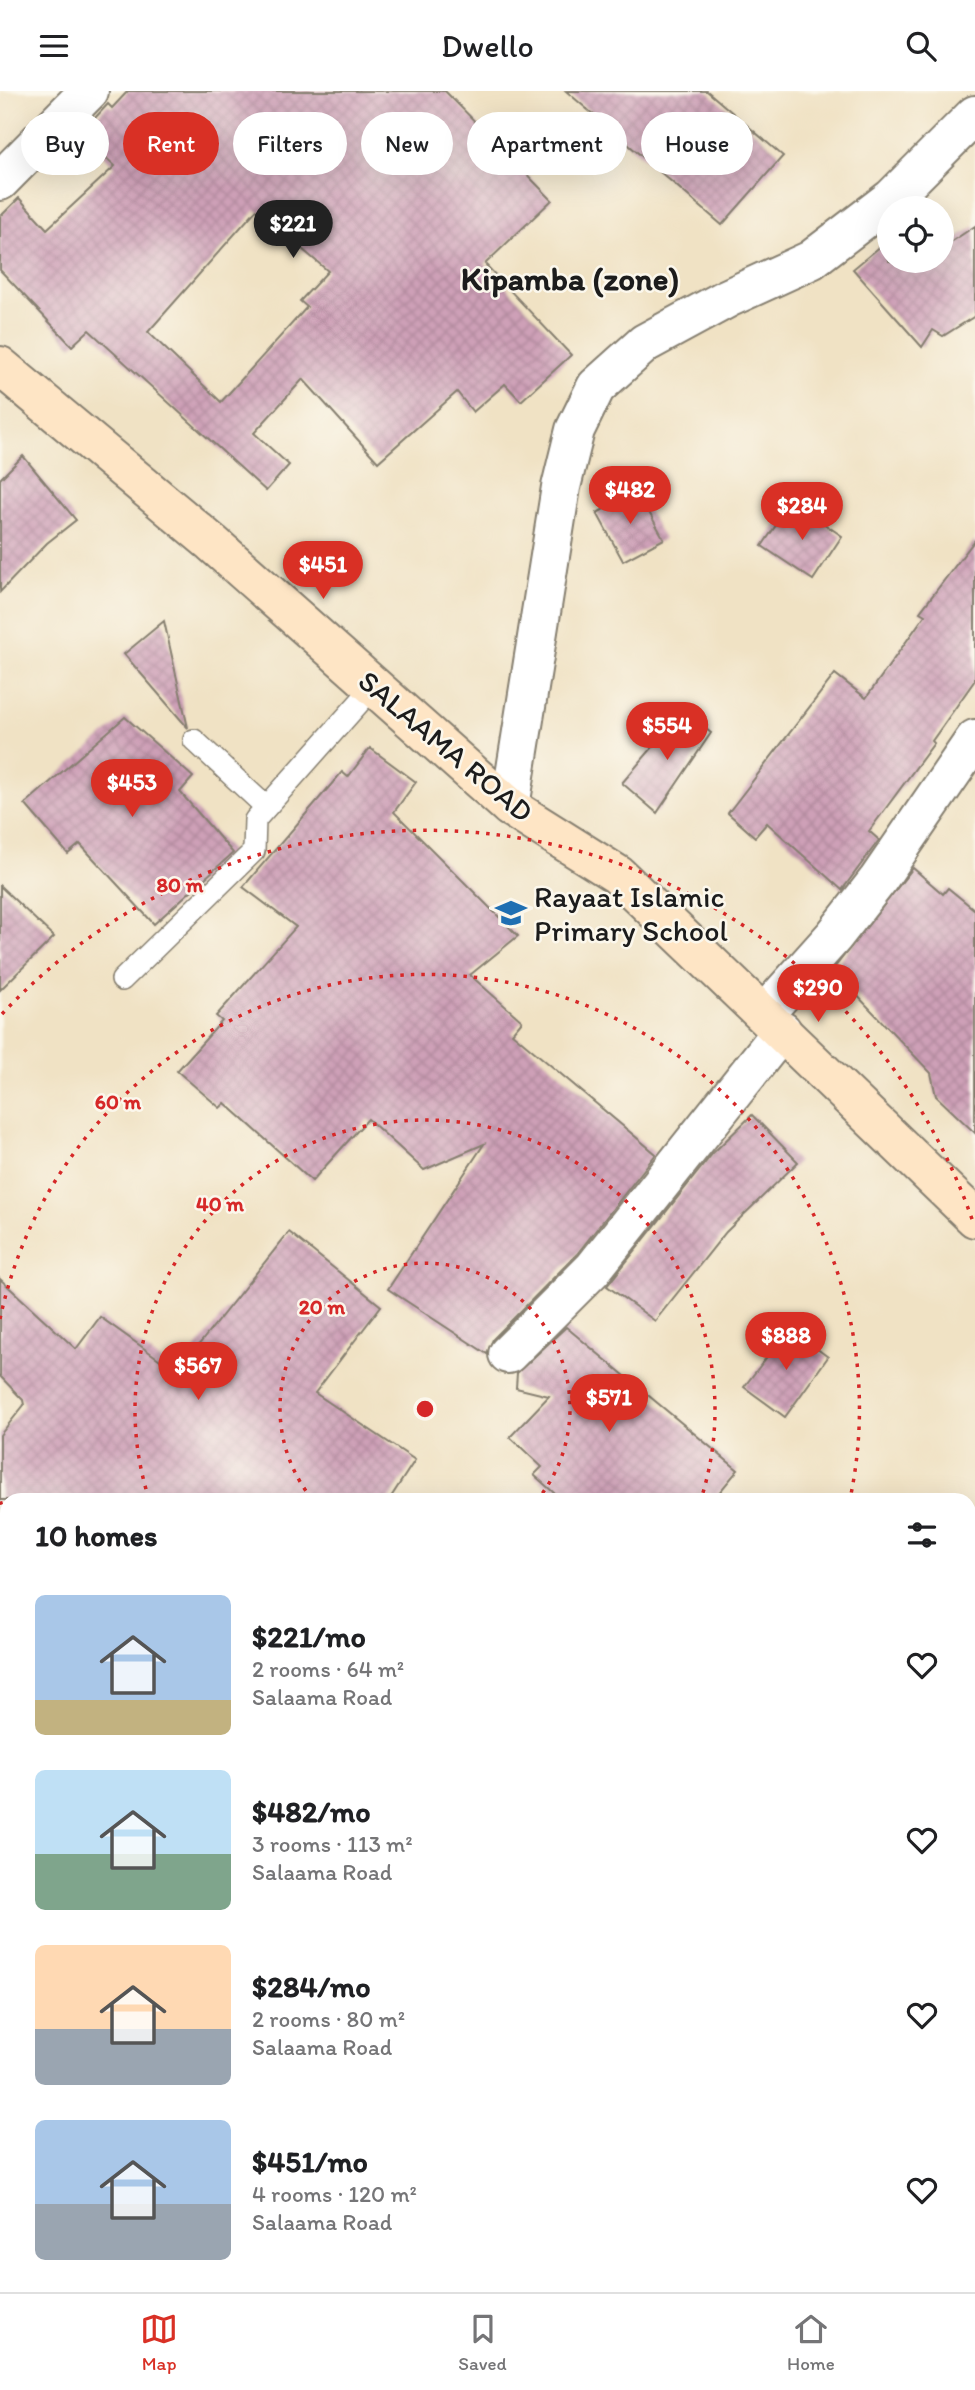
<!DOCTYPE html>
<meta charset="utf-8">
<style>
:root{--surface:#fff;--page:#f2f2f2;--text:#202124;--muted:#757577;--line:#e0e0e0;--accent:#d93025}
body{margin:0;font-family:Itim,sans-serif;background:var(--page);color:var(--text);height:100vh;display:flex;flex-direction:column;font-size:26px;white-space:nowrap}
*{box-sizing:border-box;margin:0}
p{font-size:23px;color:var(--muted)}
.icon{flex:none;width:38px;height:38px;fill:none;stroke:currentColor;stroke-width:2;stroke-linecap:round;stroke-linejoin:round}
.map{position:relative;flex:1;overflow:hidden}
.panel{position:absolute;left:0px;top:1402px;width:976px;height:800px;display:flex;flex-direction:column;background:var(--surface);border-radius:21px 21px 0 0;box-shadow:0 7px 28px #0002}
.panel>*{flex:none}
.banner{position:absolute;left:21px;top:21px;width:934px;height:63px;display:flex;gap:14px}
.tools{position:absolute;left:877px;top:105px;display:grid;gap:14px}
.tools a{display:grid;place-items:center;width:77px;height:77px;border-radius:50%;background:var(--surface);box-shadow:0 7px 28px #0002;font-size:35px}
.price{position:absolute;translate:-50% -60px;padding:0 16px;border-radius:24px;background:var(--accent);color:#fff;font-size:23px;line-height:46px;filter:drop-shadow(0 2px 4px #0008)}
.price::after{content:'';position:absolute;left:50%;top:42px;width:21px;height:16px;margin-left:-10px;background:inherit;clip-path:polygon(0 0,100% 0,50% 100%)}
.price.active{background:#222;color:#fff}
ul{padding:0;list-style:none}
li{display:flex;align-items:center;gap:21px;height:175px;padding:0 35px}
li span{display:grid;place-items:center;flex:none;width:196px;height:140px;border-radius:10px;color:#555}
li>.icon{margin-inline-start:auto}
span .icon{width:84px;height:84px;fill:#fffc;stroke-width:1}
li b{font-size:30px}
h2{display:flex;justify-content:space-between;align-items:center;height:84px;padding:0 35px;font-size:30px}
.chip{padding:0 24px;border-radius:32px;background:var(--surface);box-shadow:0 7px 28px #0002;font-size:24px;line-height:63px}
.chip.active{background:var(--accent);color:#fff}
header{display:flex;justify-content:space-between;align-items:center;height:91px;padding:0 35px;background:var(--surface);font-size:32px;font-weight:600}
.menu{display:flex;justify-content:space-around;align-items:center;height:98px;border-top:2px solid var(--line);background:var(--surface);font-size:19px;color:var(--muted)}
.menu a{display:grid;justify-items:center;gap:4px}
.menu .active{color:var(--accent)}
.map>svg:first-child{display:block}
.building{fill:url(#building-cross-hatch);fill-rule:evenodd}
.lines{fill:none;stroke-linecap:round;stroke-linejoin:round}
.service-casing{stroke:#867f70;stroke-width:24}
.minor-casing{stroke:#867f70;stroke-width:42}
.secondary-casing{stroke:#867f70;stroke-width:42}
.service{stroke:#fff;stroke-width:21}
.minor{stroke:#fff;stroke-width:38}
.secondary{stroke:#fee5c5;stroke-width:38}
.ring{fill:none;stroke:#d62828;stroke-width:3.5;stroke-dasharray:3.5 7}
.labels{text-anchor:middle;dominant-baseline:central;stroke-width:5;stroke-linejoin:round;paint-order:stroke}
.street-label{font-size:30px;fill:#1c1c1c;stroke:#fbf7ec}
.poi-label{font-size:30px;fill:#1c1c1c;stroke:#fbf7ec;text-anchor:start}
.quarter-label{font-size:33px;font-weight:bold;fill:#1c1c1c;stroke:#fbf7ec}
.centre{fill:#d62828;stroke:#fbf7ec;stroke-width:3.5}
.ring-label{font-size:21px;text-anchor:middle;font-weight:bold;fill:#d62828;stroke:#fbf7ec;stroke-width:5;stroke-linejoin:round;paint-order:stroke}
</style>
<header><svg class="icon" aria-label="menu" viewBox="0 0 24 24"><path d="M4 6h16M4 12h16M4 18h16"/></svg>Dwello<svg class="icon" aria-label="search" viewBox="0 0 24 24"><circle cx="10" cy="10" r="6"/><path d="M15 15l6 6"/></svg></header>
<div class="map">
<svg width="975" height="2201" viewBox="0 0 975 2201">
<defs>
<pattern id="building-cross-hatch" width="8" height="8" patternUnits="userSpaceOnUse" patternTransform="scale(1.75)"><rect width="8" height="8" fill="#cea0b7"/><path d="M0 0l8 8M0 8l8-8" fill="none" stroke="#b0899d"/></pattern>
</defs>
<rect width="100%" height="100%" fill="#fbf7ec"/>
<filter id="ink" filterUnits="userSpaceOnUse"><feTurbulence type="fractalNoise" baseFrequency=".0143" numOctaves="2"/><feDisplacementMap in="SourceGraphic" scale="14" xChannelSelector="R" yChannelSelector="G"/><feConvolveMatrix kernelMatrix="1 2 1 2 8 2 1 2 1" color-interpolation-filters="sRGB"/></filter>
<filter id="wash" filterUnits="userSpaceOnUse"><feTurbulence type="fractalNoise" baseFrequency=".00686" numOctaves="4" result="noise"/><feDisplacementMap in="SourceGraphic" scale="28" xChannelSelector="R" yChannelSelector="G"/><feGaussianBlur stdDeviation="1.57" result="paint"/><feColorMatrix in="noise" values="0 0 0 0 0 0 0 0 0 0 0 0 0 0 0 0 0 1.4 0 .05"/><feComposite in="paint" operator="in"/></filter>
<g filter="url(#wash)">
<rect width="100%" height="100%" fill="#f0e2c4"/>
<g id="blocks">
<!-- building -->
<g class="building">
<path d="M128,0h317l107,109 -67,64 86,91 -50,46 -16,-17 -32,28 -16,-20 -79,70 -75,-83 -49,54 35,32 -23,26 -177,-161 -17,16 -72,-76v-53l19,-19 28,31 68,-63 -35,-32 28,-30 4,4zM256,119l72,61 -28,30 7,6 -86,95 -73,-70z"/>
<path d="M566,0h141l76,65 -61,69z"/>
<path d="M975,135v90l-32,20 -10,-6 -11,17 -69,-78 35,-29 1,21h16l6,7 11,-7h20v-13z"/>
<path d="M23,365l53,64 -29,23 -47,49v-113z"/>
<path d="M637,400l27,48 -41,22 -26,-48z"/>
<path d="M787,418h15l40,27 -29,44 -51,-34z"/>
<path d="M975,449v140l-43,61 2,2 -65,88 10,9 -37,50 -75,-67 -12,14 -27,-24 107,-139 31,24 59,-83 -5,-3z"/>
<path d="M164,530l24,107 -64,-74z"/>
<path d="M684,620l27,22 -54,80 -35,-30z"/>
<path d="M125,626l68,60 -13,15 53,61 -79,71 -74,-80 -12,10 -43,-50z"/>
<path d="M370,657l46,34 -22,30 124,124 -48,39 52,46 -10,12 144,121 -79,100 -84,85 -6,15 -99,-65 96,-145 -60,26 -56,-51 -56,62 -87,-78 -5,5 -43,-37 45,-50 -6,-5 80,-89 -53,-40 99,-115 6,5z"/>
<path d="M913,777l30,26 5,-6 27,22v223l-39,-37 -5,-23 -80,-84 -4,4 -19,-17z"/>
<path d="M0,795l54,51 -54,53z"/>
<path d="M752,1024l46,47 -72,70 -71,89 -48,-35 106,-133z"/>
<path d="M289,1141l92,74 -66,87 100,67 -26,40h-389v-65l24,-30 -1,-5 -23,-24v-97l76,70 24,-32 77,55z"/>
<path d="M566,1236l172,143 -25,30h-151l-28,-25 8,-8 -32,-30 39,-41 -33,-8 1,-15z"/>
<path d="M789,1237l39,29 -43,60 -41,-30z"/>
</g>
</g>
</g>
<g filter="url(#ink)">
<use href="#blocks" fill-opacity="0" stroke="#867f70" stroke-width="2"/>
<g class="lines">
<defs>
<g id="service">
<path d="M194,649l72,67"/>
<path d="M122,889l132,-129 1,-31 119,-134"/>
</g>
<g id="minor">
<path d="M0,90l89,-90"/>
<path d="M510,716l51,-320 14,-57 21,-43 49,-44 83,-45 83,-38 81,-62 83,-83"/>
<path d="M764,923l70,-78 44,-56 97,-141"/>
<path d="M508,1263l85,-85 189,-238"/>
<path d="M970,1733l5,-5"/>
<path d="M0,1778l7,4"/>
<path d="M970,2051l5,3"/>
</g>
<path id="secondary" d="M0,275l212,177 298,264 108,68 357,343"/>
</defs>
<!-- service casing -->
<use href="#service" class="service-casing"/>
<!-- minor casing -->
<use href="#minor" class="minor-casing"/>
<!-- secondary casing -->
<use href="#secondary" class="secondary-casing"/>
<!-- service -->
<use href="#service" class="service"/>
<!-- minor -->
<use href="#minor" class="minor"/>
<!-- secondary -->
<use href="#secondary" class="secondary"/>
</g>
</g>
<!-- distance rings -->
<g class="ring">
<path d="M312 1408A145 145 0 1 1 538 1408"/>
<path d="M149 1408A290 290 0 1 1 701 1408"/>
<path d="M7 1434A434 434 0 0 1 0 1408M0 1228A434 434 0 1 1 850 1408"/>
<path d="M2 923A579 579 0 0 1 974 1134"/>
</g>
<!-- icons -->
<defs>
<symbol id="school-bare" viewBox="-9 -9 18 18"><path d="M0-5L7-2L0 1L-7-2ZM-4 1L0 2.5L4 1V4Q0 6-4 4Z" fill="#1f6fb2" stroke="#fbf7ec" stroke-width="2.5" paint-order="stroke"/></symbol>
</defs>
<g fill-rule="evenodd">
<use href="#school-bare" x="489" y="800" width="44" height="44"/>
</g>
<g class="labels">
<!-- street labels -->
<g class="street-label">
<text transform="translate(446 655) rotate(40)">SALAAMA ROAD</text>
</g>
<!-- poi labels -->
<g class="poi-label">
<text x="534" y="805">Rayaat Islamic<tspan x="534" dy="34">Primary School</tspan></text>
</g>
<!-- quarter labels -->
<g class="quarter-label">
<text x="570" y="187">Kipamba (zone)</text>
</g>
</g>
<circle cx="425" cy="1318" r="10" class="centre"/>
<g class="ring-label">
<text x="180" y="801">80 m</text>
<text x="118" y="1018">60 m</text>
<text x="220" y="1120">40 m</text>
<text x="322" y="1223">20 m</text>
</g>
</svg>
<div class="tools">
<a><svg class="icon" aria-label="locate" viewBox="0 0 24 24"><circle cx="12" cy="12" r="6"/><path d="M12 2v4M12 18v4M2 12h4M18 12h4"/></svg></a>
</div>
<b class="price active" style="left:293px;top:169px">$221</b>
<b class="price" style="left:630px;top:435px">$482</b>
<b class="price" style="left:802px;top:451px">$284</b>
<b class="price" style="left:323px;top:510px">$451</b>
<b class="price" style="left:667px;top:671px">$554</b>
<b class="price" style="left:132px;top:728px">$453</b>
<b class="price" style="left:818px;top:933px">$290</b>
<b class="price" style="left:786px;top:1281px">$888</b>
<b class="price" style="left:198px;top:1311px">$567</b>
<b class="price" style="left:609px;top:1343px">$571</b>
<div class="banner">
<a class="chip">Buy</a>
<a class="chip active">Rent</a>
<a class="chip">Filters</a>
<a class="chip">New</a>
<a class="chip">Apartment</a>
<a class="chip">House</a>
</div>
<section class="panel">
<h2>10 homes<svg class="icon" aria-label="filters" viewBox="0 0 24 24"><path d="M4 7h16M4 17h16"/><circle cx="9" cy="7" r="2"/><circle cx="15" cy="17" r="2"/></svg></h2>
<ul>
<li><span style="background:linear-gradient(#a9c7e8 75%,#c2b280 0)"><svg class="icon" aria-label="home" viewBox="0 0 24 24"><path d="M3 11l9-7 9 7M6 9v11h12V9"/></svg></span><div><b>$221/mo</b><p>2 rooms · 64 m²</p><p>Salaama Road</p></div><svg class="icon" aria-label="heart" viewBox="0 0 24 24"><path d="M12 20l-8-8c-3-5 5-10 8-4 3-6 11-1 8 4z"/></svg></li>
<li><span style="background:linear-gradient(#bfe0f5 60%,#7fa58c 0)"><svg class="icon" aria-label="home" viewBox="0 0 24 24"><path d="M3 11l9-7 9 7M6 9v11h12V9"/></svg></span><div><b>$482/mo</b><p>3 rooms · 113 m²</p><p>Salaama Road</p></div><svg class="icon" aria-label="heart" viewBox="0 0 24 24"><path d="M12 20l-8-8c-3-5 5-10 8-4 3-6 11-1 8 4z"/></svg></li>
<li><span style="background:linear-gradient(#ffd9b3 60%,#9aa5b1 0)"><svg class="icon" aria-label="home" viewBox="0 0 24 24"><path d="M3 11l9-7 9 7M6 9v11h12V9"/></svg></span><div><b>$284/mo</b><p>2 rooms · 80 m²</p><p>Salaama Road</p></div><svg class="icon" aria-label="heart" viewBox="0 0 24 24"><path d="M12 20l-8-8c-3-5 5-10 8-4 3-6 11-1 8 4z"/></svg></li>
<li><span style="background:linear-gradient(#a9c7e8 60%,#9aa5b1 0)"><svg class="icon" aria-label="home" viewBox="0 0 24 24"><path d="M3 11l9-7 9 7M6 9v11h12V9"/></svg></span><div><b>$451/mo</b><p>4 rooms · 120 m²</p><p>Salaama Road</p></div><svg class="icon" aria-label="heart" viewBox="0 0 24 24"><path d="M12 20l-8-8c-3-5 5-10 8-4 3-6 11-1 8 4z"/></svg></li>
</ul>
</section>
</div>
<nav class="menu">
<a class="active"><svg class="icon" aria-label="map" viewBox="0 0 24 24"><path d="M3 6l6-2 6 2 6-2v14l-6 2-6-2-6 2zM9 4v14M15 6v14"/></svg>Map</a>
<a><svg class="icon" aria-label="saved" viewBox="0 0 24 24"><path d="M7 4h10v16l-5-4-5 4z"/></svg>Saved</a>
<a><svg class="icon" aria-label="home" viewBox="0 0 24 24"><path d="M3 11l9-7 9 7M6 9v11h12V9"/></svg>Home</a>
</nav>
